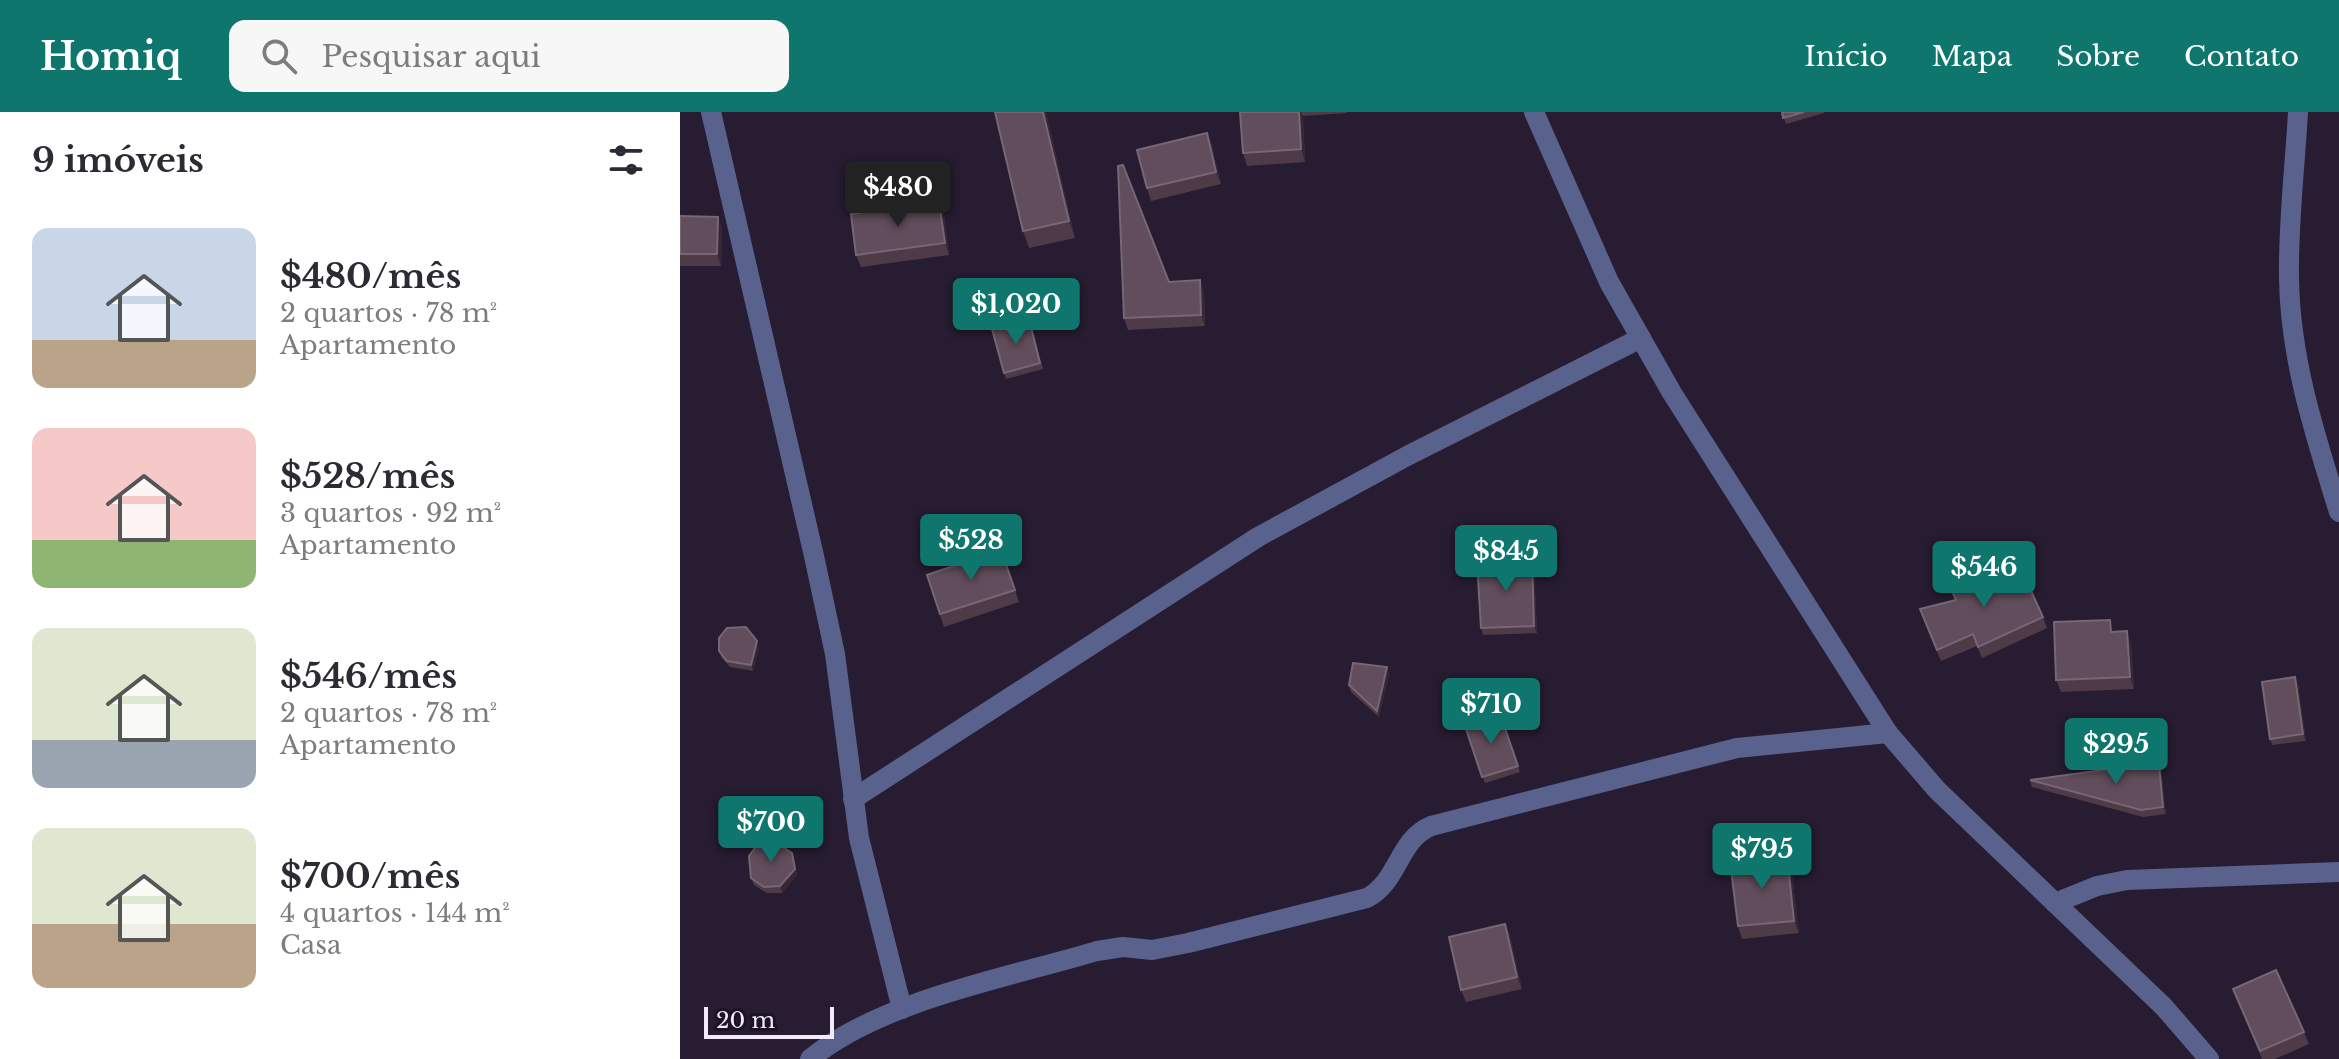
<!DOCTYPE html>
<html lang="pt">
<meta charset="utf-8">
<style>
:root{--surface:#fff;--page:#f7f7f7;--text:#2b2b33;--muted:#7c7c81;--accent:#0f766e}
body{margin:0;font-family:"Libre Baskerville",serif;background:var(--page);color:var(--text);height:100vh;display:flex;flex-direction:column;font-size:30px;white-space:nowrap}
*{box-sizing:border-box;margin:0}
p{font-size:26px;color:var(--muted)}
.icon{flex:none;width:44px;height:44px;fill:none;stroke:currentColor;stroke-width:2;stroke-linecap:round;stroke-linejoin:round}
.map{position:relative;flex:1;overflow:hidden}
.panel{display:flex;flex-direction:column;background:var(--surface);width:680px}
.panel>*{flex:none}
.scale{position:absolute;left:24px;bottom:20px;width:130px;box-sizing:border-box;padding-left:8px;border:4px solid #f1eaf8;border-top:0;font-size:22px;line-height:28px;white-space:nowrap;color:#f1eaf8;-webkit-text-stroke:6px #1d1326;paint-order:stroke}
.price{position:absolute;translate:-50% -68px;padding:0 18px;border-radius:8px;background:var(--accent);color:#fff;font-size:26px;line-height:52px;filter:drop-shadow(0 2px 4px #0008)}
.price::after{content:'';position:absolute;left:50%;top:48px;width:24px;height:18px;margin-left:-12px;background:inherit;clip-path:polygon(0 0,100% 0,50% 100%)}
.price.current{background:#222;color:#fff}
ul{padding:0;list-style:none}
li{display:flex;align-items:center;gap:24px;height:200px;padding:0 32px}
li span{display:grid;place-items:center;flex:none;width:224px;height:160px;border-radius:16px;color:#555}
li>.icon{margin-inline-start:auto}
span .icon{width:96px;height:96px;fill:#fffc;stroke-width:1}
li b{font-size:34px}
h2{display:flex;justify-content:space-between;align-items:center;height:96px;padding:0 32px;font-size:34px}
header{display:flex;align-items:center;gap:48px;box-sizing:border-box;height:112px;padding:0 40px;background:var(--accent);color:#fff}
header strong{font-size:38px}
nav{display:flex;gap:44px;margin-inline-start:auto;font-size:28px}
.search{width:560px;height:72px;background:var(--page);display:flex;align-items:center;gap:20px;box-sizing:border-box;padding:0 28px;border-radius:16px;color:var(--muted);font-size:30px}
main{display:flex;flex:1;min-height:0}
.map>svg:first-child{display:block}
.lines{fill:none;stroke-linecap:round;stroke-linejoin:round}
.street{stroke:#59628d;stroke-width:20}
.wall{fill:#4f3a48}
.shaded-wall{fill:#382637}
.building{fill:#614d5b;stroke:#776674;stroke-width:2}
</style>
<header>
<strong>Homiq</strong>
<div class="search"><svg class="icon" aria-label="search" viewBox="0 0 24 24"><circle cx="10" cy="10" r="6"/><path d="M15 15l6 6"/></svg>Pesquisar aqui</div>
<nav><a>Início</a><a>Mapa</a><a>Sobre</a><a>Contato</a></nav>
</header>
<main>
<section class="panel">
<h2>9 imóveis<svg class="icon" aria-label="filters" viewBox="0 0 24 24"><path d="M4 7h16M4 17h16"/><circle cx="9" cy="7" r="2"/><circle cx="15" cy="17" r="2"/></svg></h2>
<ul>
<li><span style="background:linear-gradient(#c9d6e8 70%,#b9a48a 0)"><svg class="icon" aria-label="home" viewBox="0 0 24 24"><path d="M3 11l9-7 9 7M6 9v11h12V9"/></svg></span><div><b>$480/mês</b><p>2 quartos · 78 m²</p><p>Apartamento</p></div></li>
<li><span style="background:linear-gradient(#f6c9c9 70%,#8fb573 0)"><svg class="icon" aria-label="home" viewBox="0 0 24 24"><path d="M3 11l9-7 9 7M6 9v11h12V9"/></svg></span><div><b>$528/mês</b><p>3 quartos · 92 m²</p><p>Apartamento</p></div></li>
<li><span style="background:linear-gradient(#dfe7d0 70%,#9aa5b1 0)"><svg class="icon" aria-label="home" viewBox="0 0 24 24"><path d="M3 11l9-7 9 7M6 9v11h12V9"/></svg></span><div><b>$546/mês</b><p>2 quartos · 78 m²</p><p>Apartamento</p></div></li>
<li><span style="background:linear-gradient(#dfe7d0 60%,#b9a48a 0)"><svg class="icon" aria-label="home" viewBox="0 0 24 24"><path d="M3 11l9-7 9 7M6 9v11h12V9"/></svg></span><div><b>$700/mês</b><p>4 quartos · 144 m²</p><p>Casa</p></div></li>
</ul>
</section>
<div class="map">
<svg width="1659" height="947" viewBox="0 0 1659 947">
<rect width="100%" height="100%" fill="#271c31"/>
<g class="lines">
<!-- street -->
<g class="street">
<path d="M31,0l103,444 21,98 24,184 43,171"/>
<path d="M854,0l75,170 63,111 216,340 49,57 227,217 45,52"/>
<path d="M1618,0c-3,55 -10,111 -9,166 1,81 26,157 50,234"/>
<path d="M173,687l405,-262 151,-82 232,-117"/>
<path d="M1375,791l42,-17 30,-6 212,-8"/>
<path d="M130,947c72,-59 197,-81 287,-108l26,-4 29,3 36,-7 179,-45c32,-17 31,-58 64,-72l306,-78 151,-15"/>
</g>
</g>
<!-- wall -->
<g class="wall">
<path d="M366,0l29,126 -46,10 -6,-17z"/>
<path d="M560,0h107v1l-44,3 2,46 -58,4 -4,-13z"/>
<path d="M1102,0h42v1l-38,11z"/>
<path d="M527,21l5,13 9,38 -70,17 -4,-13z"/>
<path d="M259,90l5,12 5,41 -88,12 -5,-12z"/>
<path d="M0,104l38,1 4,13 -1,36h-41z"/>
<path d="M489,170l35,10 1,34 -77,4 -4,-12z"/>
<path d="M349,207l14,50 -37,10 -2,-6z"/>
<path d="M321,438l18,52 -75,25 -17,-52z"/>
<path d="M854,453l3,68 -54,2 -2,-7z"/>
<path d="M1272,479l91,26 4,11 -65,30 -5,-12 -36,15 -17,-41 31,-20z"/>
<path d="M1435,520l16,11 3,46 -73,3 -5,-12z"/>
<path d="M79,536l-6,23 -23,-4 -9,-10 -2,-6z"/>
<path d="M709,562l-10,43 -28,-25 -2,-7z"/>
<path d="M1615,565l3,7 8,57 -34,4 -2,-6z"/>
<path d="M820,602l20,58 -35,11 -20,-57z"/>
<path d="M1481,659l5,43 -23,3 -111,-30 -2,-7z"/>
<path d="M1107,743l4,12 8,66 -57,6 -4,-13z"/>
<path d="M114,747l3,16 -15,18h-15l-13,-8 -3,-7z"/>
<path d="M825,812l5,12 12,53 -56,13 -5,-12z"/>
<path d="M1553,877l71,43 5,12 -34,15h-13z"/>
</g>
<!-- shaded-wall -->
<g class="shaded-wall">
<path d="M363,0h3l29,126 -6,-17z"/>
<path d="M619,0h2l2,4 2,46 -4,-13z"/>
<path d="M527,21l5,13 9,38 -5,-12z"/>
<path d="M259,90l5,12 5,41 -4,-12z"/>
<path d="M38,105l4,13 -1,36 -4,-12z"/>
<path d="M520,168l4,12 1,34 -4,-11z"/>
<path d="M852,446l2,7 3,68 -3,-7z"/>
<path d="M1447,519l4,12 3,46 -4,-12z"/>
<path d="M77,529l2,7 -6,23 -2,-6z"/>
<path d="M707,555l2,7 -10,43 -2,-6z"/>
<path d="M1615,565l3,7 8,57 -3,-7z"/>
<path d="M1479,653l2,6 5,43 -3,-7z"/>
<path d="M112,741l5,22 -15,18 -2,-7z"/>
<path d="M1107,743l4,12 8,66 -5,-12z"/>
<path d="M825,812l5,12 12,53 -5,-12z"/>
</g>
<!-- building -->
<g class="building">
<path d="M315,0h48l26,109 -46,10z"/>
<path d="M560,0h59l2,37 -58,4z"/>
<path d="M1102,0h22l-21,6z"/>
<path d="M527,21l9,39 -69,16 -10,-38z"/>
<path d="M443,53l46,117 31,-2 1,35 -77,3 -6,-152z"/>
<path d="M259,90l6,41 -89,12 -5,-41z"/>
<path d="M0,104l38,1 -1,37h-37z"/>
<path d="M349,207l11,44 -36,10 -12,-44z"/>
<path d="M321,438l14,40 -75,24 -13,-39z"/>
<path d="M852,446l2,68 -53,2 -4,-67z"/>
<path d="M1338,450l25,55 -65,30 -5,-13 -36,16 -17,-41 36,-9 -4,-9z"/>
<path d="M1430,508l1,12 16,-1 3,46 -74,3 -2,-58z"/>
<path d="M66,515l11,14 -6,24 -24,-4 -8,-10v-13l8,-10z"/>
<path d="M673,551l34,4 -10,44 -28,-26z"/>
<path d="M1615,565l8,57 -33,5 -8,-57z"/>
<path d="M820,602l18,52 -36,11 -17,-51z"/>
<path d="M1466,652l13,1 4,42 -22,3 -111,-30z"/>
<path d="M93,729l19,12 3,16 -15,17 -16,1 -13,-9 -2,-22 9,-12z"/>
<path d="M1107,743l7,66 -56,5 -8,-65z"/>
<path d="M825,812l12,53 -56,13 -12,-53z"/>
<path d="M1596,858l28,62 -44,19 -27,-62z"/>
</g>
</svg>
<div class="scale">20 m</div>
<b class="price current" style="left:218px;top:117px">$480</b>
<b class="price" style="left:336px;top:234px">$1,020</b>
<b class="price" style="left:291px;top:470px">$528</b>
<b class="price" style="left:826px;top:481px">$845</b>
<b class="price" style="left:1304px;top:497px">$546</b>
<b class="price" style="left:811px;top:634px">$710</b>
<b class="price" style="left:1436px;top:674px">$295</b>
<b class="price" style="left:91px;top:752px">$700</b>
<b class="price" style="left:1082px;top:779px">$795</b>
</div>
</main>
